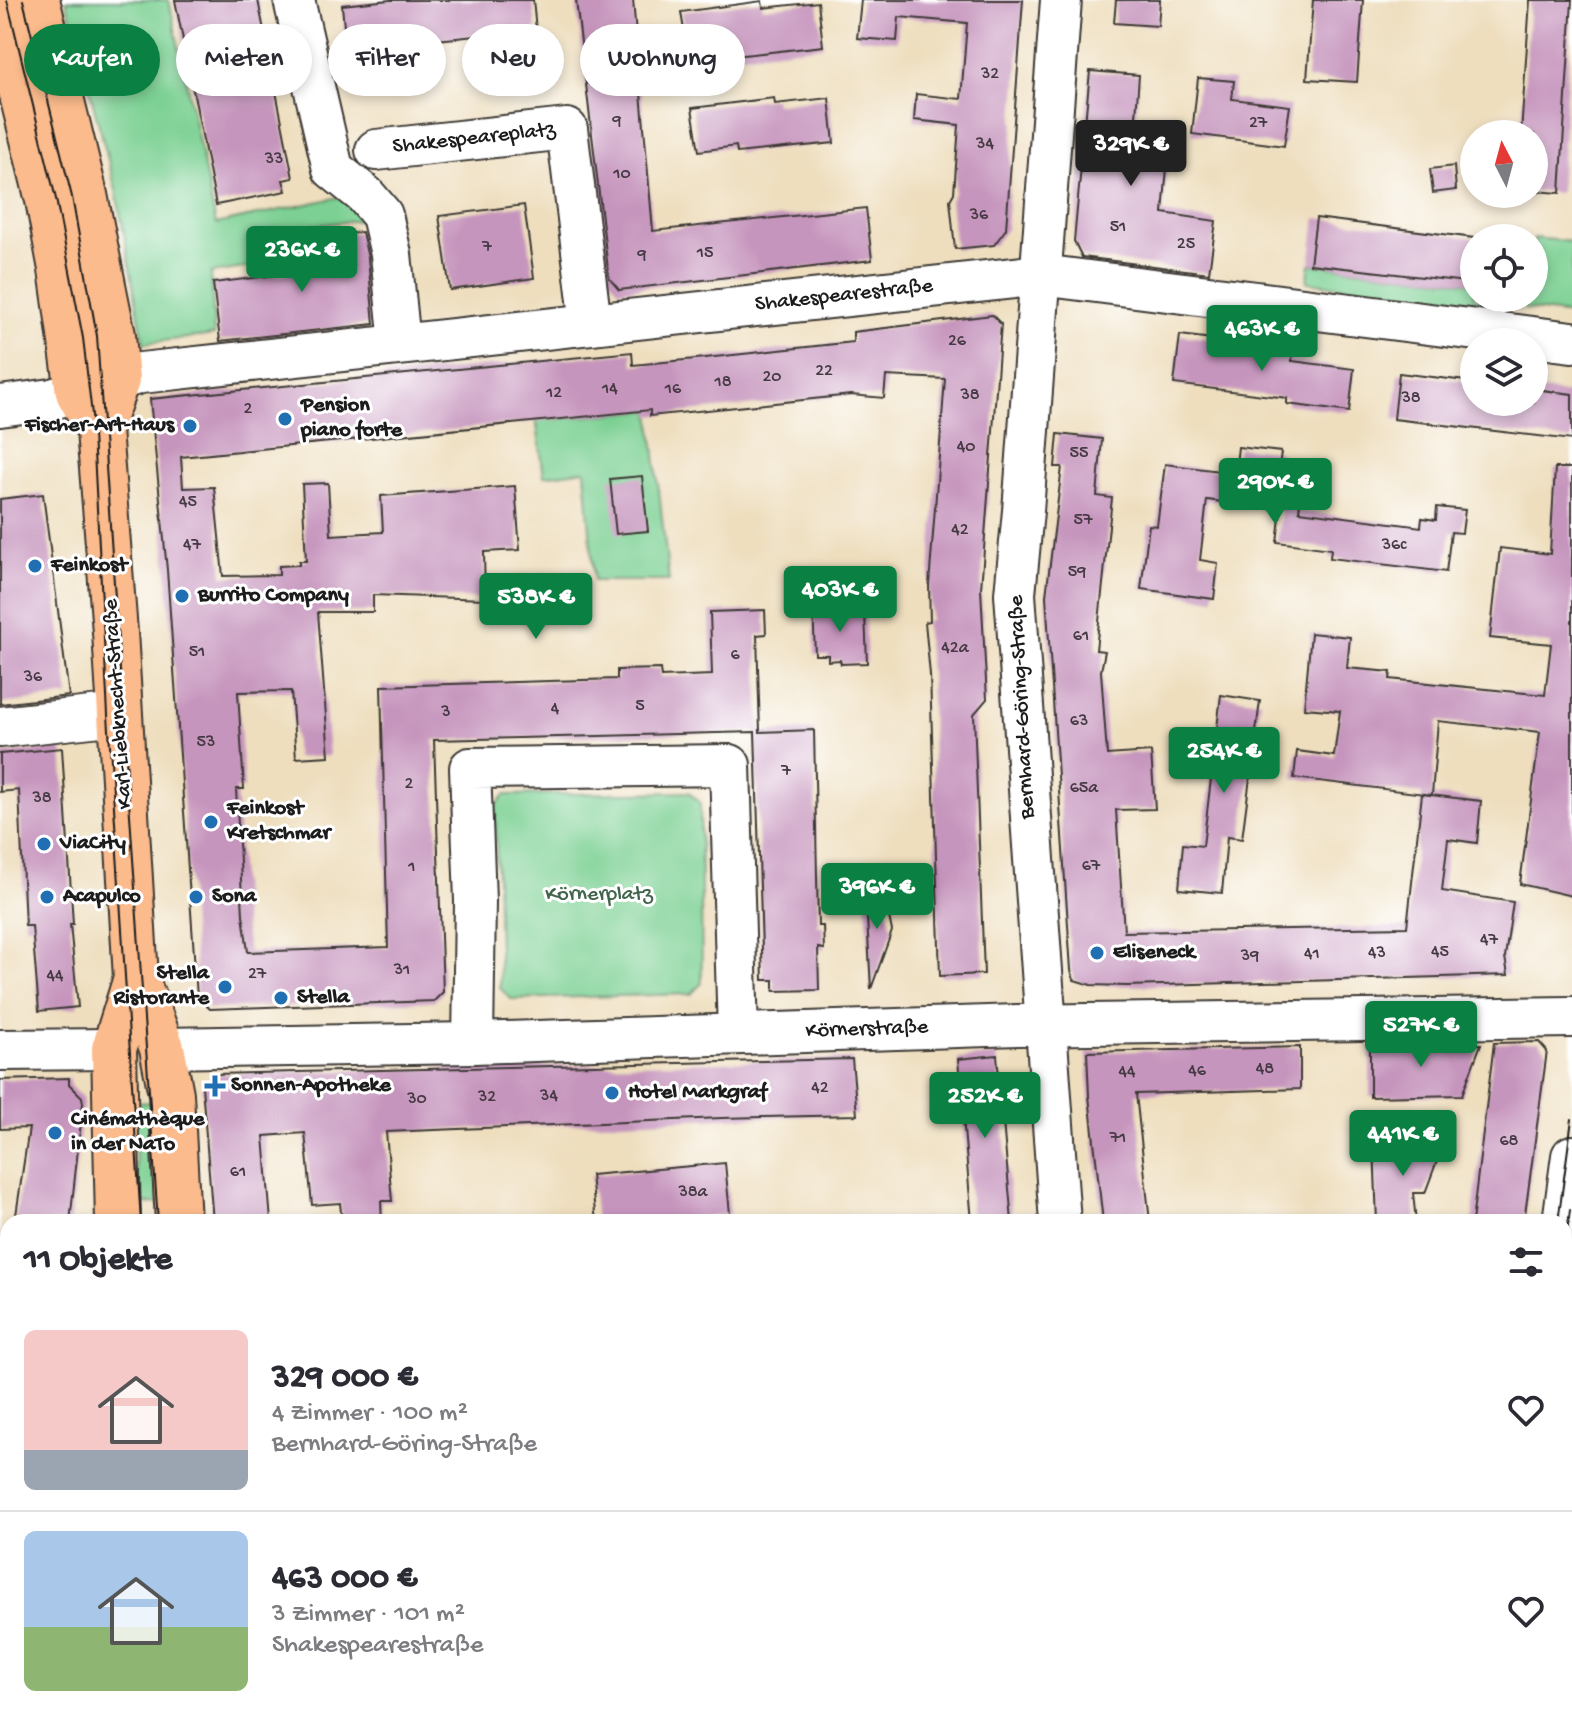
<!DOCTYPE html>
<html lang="de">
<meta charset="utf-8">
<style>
:root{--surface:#fff;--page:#f7f7f7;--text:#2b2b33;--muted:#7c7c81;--line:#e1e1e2;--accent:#0b8043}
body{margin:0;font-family:"Gochi Hand",sans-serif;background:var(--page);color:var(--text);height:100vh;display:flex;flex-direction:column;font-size:30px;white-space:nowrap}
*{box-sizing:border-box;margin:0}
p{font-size:26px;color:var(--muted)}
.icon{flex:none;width:44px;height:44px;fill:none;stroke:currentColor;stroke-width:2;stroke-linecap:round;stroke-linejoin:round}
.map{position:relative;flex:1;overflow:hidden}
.drawer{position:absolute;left:0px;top:1214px;width:1572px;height:512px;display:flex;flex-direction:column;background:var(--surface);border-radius:24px 24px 0 0;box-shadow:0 4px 12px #0003}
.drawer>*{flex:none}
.top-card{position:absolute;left:24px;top:24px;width:800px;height:72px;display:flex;gap:16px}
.needle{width:52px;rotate:354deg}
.fabs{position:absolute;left:1460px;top:120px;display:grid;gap:16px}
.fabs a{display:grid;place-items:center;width:88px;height:88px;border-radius:50%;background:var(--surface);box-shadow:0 4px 12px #0003;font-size:40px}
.price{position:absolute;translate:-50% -68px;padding:0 18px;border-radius:8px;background:var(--accent);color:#fff;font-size:26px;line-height:52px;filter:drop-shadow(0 2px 4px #0008)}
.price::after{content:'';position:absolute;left:50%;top:48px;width:24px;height:18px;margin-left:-12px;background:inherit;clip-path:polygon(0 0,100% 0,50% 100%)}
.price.selected{background:#222;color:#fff}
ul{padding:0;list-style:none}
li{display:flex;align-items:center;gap:24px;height:200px;padding:0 24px}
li+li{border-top:2px solid var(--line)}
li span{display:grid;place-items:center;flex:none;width:224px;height:160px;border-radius:12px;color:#555}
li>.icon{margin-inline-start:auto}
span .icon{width:96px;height:96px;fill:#fffc;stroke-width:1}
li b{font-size:34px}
h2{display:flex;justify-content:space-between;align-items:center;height:96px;padding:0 24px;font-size:34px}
.tag{padding:0 28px;border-radius:36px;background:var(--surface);box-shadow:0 4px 12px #0003;font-size:28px;line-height:72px}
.tag.selected{background:var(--accent);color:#fff}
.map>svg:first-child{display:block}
.green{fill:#7cd093;stroke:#4c7658;stroke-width:2}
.building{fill:#c695bd}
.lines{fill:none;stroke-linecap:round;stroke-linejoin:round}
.minor-casing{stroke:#3c3934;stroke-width:44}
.major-casing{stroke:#3c3934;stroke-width:48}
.minor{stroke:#fff;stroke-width:40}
.major{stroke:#fbbb8c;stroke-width:44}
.tram{stroke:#1c1c1c;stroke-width:2}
.poi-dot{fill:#1f6fb2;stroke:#fff;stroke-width:3}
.labels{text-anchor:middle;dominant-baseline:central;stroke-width:6;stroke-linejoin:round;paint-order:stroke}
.number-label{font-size:18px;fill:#463a44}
.street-label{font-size:22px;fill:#1c1c1c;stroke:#fff}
.poi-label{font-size:22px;font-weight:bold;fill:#1c1c1c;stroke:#fff;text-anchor:start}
.park-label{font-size:22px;fill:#42644c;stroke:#fff}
</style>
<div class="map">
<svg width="1572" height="1726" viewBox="0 0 1572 1726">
<rect width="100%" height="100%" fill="#fff"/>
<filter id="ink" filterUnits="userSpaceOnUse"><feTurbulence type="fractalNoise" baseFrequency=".0125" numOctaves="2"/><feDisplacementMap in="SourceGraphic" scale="16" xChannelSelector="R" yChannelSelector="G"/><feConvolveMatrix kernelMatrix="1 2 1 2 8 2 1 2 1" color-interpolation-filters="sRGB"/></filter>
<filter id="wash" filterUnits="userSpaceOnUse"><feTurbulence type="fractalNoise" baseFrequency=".006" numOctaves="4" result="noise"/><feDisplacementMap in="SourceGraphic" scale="32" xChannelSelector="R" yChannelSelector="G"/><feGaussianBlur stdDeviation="1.8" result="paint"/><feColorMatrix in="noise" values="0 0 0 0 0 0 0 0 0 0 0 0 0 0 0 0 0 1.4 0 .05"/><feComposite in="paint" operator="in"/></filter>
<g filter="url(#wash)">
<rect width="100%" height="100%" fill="#eedebe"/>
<!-- green -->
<g class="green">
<path d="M66,0h103l47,224 123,-27 28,22 -65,8 1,32 -92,14 3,62 -70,8 -28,-153z"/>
<path d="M1534,238l38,4v73l-48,-6 1,-11h9z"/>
<path d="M1310,264l164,19v15h47l-1,11 -213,-27z"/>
<path d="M650,410l19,171h-75l-9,-111 -41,6 -8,-59 21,2z"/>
<path d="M689,792l11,11 2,180 -11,11 -180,5 -11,-11 -5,-182 10,-11z"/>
<path d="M153,1102l6,101 -22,1 -3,-101z"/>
<path d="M1140,1718h394l1,8h-394z"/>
</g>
<g id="blocks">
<!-- building -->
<g class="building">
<path d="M175,0h83l35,178 -10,2 3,11 -70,14z"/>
<path d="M390,0h143l3,30 -190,19 -4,-44z"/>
<path d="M576,0h57l20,231 213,-23 6,52 -253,30 -10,-12z"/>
<path d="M861,0h162l-17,229 -12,16 -39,4 -5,-49 4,-7 5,-68 -45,-5 2,-26 45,5 6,-76 -68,-6 -2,24 -40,-3z"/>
<path d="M1116,0h44l-2,26 -44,-3z"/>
<path d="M1313,0h50l-6,82 -50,-3z"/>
<path d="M1530,0h42l-12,193 -26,-2v-57h-13z"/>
<path d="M762,1l1,7 55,-6 5,44 -97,11 -1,-8 -37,6 -7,-43z"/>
<path d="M1090,71l49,4 -4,56 35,3 -7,79 53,8 -7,52 -127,-16 -8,-16z"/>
<path d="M1198,78l36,3 -2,18 58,7 -6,40 -92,-12z"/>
<path d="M774,98l1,6 54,-6 5,45 -97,10 -1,-7 -37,5 -7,-43z"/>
<path d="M1454,166l2,24 -23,3 -3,-24z"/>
<path d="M524,205l10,73 -84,12 -11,-74z"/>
<path d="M1316,218l158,20v45l-164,-19z"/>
<path d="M362,232l6,26 6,66 -154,17 -7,-58 96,-12 -4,-33z"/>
<path d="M992,315l9,9 -20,265 6,110 -13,15 10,260 -44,2 -10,-301 -5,-53 5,-1 -1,-36 16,-206 -59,-3 -2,22 -33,-3 -201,21v-6l-469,47 2,31 31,-1 9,89 56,-1v-9l20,-1v-4h7l-4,-77 26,-1 3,52 52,-3 -2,-36 134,-10 5,64 -36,2 1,47 -112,-4v17h-55l11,144 -33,2 -5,-67 -53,1 6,97h-8l7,126 5,37 140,-5 -7,-261 236,-7v-9l43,-1 1,8 51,-2 -2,-63 55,-2 1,24 -9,1 3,97 54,-2 4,196h5l1,23 -6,-1 1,42 -45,1v-11h-11l-8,-248 -321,8 9,252 -9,9 -224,8 -13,-12 -30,-427 -17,-171 482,-47 1,13 63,-6 157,-17v-10z"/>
<path d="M1180,335l113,14 -1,12 62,8 -5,43 -62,-8v-6l-113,-14z"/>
<path d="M1399,373l75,9v20h60v-13l38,5v46l-178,-21z"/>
<path d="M1058,434l44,5 -5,57 15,2 -16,152 9,1 -4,20 6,84 44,-3 4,57 -39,1 8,122 283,-5 15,-133 59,7 -4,42 -29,-4 -6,52 71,11 -8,55 3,18 -381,11 -36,-1 -17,-5 -3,-10 -25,-374 16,-129h-7z"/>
<path d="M1238,447l43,5 -4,31 25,3 -3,25 122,16 1,-9 14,2 1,-13 28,3 -3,23 -11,-1 -5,40 -116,-14 1,-9 -54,-7 4,-32 -74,-10 -7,60 18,3 -4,36 -73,-10 8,-64 8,1 8,-62 70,9z"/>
<path d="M1555,468h17v428l-52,-12 20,-152 -102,-11 -6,74 -138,-17 3,-27 37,5 6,-45 -36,-3 7,-75 39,4 -3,31 44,4 -1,7 155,16 6,-51 -61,-6 10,-90 50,6z"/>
<path d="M642,476l6,55 -32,3 -6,-55z"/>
<path d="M43,494l26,202 -69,8v-205z"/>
<path d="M841,603l1,11 23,-1 2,50 -26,1 -1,-4 -12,1v-6h-13l-2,-51z"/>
<path d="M1221,695l39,6 -18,138 -15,-2 -5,56 -43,-4 4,-45 20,2z"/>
<path d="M62,748l11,176h-3l8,83 -39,4 -7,-85h-7l-6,-136 -19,2v-38z"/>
<path d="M865,882l23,30 4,19 -21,58z"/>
<path d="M1539,1042l8,9 -23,171h-52l22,-179z"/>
<path d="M1481,1044l-19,51 -92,2v-52z"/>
<path d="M1300,1047v42l-164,5 14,128h-47l-14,-126 -2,-44z"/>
<path d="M997,1055l15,167h-40l-14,-163z"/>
<path d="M852,1059l5,56 -135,3 -336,14 6,69h-11l1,21h-40l-2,-19 -28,2 -7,-72 -41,3 7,86h-58l-11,-136 13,-12z"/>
<path d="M69,1078v6l13,13 1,6 -13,119h-55l14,-94 -29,1v-49z"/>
<path d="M1444,1142l-19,51h-12l3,29h-39l-3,-77z"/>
<path d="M725,1163l5,51 -87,8h-47l-5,-47z"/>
</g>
</g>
</g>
<g filter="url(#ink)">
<use href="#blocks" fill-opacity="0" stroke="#3c3934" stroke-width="2"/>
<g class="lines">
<defs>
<g id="minor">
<path d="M294,0l39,169 32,26 17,20 9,39 9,90"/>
<path d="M376,150l191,-21 24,195"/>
<path d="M0,406l52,-7 89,-26 900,-98 531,67"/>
<path d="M0,727l119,-13"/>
<path d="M473,1043l2,-142 -5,-133 260,-3 8,269"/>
<path d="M162,1048l311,-5 545,-18 554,-8"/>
<path d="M0,1050l114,-1"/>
<path d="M1060,1222l-45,-628 8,-83 38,-511"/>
<path d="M1563,1222l9,-66"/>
<path d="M1564,1377h8"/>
<path d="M0,1518h8"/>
<path d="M1564,1548l8,94"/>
<path d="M1103,1718l1,8"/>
<path d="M4,1726l4,-12"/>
</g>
<g id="major">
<path d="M37,0l48,195 28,140 4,45 -18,50"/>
<path d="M0,6l48,194 13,69 17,123 21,38 16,202 21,346 26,70 9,46 7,128"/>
<path d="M118,1222l-4,-173 22,-71"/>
<path d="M174,1718l1,8"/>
<path d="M222,1726l1,-8"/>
</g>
</defs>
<!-- minor casing -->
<use href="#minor" class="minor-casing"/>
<!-- major casing -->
<use href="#major" class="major-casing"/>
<!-- minor -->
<use href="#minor" class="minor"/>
<!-- major -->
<use href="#major" class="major"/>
<!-- tram -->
<g class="tram">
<path d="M7,0l49,199 27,139 9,77 16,300 33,507"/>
<path d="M23,0l49,197 25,139 61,886"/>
<path d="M1558,1222l14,-103"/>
<path d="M1564,1258l6,-48"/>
<path d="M1564,1489l8,91"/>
<path d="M1564,1609l8,91"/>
<path d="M184,1718l1,8"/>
<path d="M200,1718l1,8"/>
</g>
</g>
</g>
<!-- markers -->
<g class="poi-dot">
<circle cx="285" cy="419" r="8"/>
<circle cx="190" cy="426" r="8"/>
<circle cx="35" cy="566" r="8"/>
<circle cx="182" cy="596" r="8"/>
<circle cx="211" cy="822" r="8"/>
<circle cx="44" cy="844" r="8"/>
<circle cx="47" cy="897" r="8"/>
<circle cx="196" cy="897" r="8"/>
<circle cx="1097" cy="953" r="8"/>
<circle cx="225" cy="987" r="8"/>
<circle cx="281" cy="998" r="8"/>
<path d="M211 1074h8v8h8v8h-8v8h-8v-8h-8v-8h8z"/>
<circle cx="612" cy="1093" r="8"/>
<circle cx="55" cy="1133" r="8"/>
</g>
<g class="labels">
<!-- number labels -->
<g class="number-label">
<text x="990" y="74">32</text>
<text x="617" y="121">9</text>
<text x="1258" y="123">27</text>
<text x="985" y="144">34</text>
<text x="274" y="159">33</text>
<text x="622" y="174">10</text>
<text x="979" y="215">36</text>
<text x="1118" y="227">51</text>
<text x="1186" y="244">25</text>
<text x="487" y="247">7</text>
<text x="705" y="253">15</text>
<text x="642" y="255">9</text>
<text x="957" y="341">26</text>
<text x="824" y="371">22</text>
<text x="772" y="377">20</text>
<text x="723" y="382">18</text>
<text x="610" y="389">14</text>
<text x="673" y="389">16</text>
<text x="554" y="393">12</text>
<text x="970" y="395">38</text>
<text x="1411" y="398">38</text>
<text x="248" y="409">2</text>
<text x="966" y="447">40</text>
<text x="1079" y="453">55</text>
<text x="188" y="502">45</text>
<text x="1083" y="520">57</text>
<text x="960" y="530">42</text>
<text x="192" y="545">47</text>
<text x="1394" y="545">36c</text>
<text x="1077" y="572">59</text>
<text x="1081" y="636">61</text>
<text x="955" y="648">42a</text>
<text x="197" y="652">51</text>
<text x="735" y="655">6</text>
<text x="33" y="677">36</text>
<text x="640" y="706">5</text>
<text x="555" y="709">4</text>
<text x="446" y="712">3</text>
<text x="1079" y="721">63</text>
<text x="206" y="742">53</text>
<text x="786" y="771">7</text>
<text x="409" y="784">2</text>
<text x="1084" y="788">65a</text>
<text x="42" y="798">38</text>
<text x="1091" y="866">67</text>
<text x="412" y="867">1</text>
<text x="1489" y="940">47</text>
<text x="1440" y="952">45</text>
<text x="1377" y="953">43</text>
<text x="1312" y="954">41</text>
<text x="1250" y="956">39</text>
<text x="402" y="970">31</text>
<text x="257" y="974">27</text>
<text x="55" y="976">44</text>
<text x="1265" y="1069">48</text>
<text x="1197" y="1071">46</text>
<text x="1127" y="1072">44</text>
<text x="820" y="1088">42</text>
<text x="549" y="1096">34</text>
<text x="487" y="1097">32</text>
<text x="417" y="1099">30</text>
<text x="1118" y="1138">71</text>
<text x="1509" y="1141">68</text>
<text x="238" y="1172">61</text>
<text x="693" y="1192">38a</text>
</g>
<!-- street labels -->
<g class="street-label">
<text transform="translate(474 139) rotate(-6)">Shakespeareplatz</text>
<text transform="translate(844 296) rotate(-6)">Shakespearestraße</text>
<text transform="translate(119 704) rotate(-94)">Karl-Liebknecht-Straße</text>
<text transform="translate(1023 707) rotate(-93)">Bernhard-Göring-Straße</text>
<text transform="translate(867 1030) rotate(-2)">Körnerstraße</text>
</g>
<!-- poi labels -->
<g class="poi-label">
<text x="301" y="406">Pension<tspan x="301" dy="25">piano forte</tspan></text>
<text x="174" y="426" text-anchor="end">Fischer-Art-Haus</text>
<text x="51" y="566">Feinkost</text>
<text x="198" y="596">Burrito Company</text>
<text x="227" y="809">Feinkost<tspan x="227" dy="25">Kretschmar</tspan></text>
<text x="60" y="844">ViaCity</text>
<text x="63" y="897">Acapulco</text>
<text x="212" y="897">Sona</text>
<text x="1113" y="953">Eliseneck</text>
<text x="209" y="974" text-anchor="end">Stella<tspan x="209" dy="25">Ristorante</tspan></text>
<text x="297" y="998">Stella</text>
<text x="231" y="1086">Sonnen-Apotheke</text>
<text x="628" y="1093">Hotel Markgraf</text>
<text x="71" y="1120">Cinémathèque<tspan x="71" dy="25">in der NaTo</tspan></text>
</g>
<!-- park labels -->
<g class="park-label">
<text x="599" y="895">Körnerplatz</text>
</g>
</g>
</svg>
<div class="fabs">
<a><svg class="needle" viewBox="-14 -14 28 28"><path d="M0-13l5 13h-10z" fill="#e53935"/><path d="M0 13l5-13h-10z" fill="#7c7c81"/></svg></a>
<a><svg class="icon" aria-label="locate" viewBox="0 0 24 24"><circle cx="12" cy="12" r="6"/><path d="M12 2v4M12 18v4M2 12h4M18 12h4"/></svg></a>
<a><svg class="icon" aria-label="layers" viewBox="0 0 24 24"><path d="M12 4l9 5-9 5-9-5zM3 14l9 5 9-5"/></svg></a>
</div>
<b class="price selected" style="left:1131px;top:188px">329K €</b>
<b class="price" style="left:302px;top:294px">236K €</b>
<b class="price" style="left:1262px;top:373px">463K €</b>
<b class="price" style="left:1275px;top:526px">290K €</b>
<b class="price" style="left:840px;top:634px">403K €</b>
<b class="price" style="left:536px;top:641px">538K €</b>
<b class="price" style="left:1224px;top:795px">254K €</b>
<b class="price" style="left:877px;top:931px">396K €</b>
<b class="price" style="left:1421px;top:1069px">527K €</b>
<b class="price" style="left:985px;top:1140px">252K €</b>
<b class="price" style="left:1403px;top:1178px">441K €</b>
<div class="top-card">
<a class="tag selected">Kaufen</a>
<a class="tag">Mieten</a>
<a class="tag">Filter</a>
<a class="tag">Neu</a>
<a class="tag">Wohnung</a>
</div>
<section class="drawer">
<h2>11 Objekte<svg class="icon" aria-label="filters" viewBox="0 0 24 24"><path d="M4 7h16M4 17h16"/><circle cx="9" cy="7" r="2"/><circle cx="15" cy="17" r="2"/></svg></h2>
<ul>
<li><span style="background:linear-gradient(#f6c9c9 75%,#9aa5b1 0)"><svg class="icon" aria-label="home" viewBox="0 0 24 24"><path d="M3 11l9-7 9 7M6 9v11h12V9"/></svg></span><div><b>329 000 €</b><p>4 Zimmer · 100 m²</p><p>Bernhard-Göring-Straße</p></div><svg class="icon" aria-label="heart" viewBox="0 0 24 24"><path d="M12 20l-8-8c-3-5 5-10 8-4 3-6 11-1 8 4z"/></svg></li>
<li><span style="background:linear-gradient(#a9c7e8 60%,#8fb573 0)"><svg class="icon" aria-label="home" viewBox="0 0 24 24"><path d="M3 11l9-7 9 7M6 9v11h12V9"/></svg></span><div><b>463 000 €</b><p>3 Zimmer · 101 m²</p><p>Shakespearestraße</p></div><svg class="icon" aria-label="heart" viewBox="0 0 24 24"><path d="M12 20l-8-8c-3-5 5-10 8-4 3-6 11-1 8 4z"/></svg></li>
</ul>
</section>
</div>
